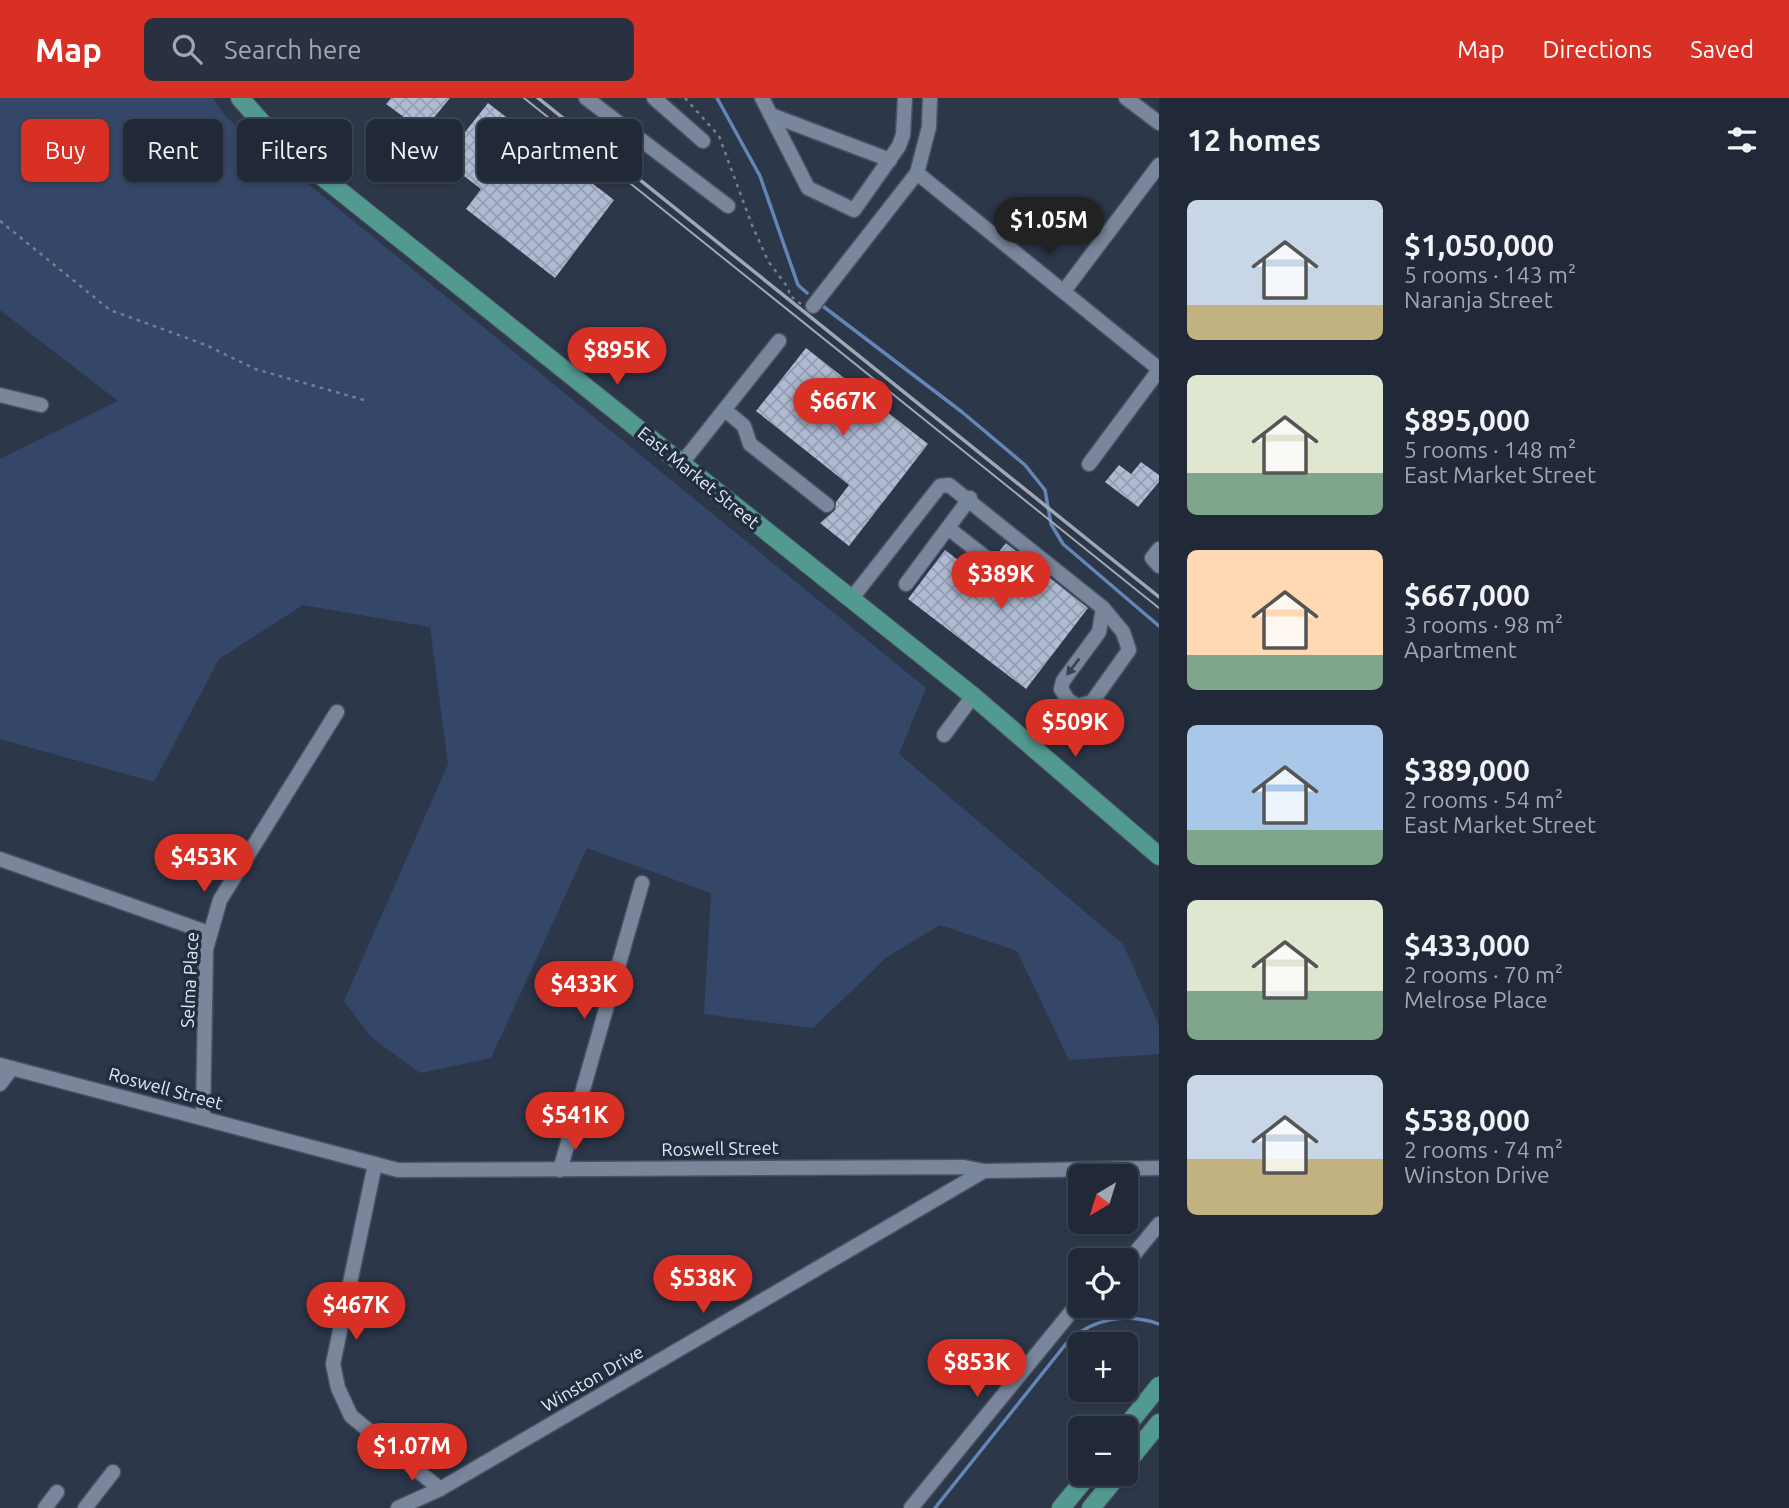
<!DOCTYPE html>
<meta charset="utf-8">
<style>
:root{--surface:#212938;--page:#293140;--text:#f1f3f6;--muted:#a2a6ae;--line:#3e4553;--accent:#d93025}
body{margin:0;font-family:Ubuntu,sans-serif;background:var(--page);color:var(--text);height:100vh;display:flex;flex-direction:column;font-size:26px;white-space:nowrap}
*{box-sizing:border-box;margin:0}
p{font-size:23px;color:var(--muted)}
.icon{flex:none;width:38px;height:38px;fill:none;stroke:currentColor;stroke-width:2;stroke-linecap:round;stroke-linejoin:round}
.map{position:relative;flex:1;overflow:hidden}
.details{display:flex;flex-direction:column;background:var(--surface);width:630px}
.details>*{flex:none}
.banner{position:absolute;left:21px;top:21px;width:665px;height:63px;display:flex;gap:14px}
.needle{width:46px;rotate:218deg}
.fabs{position:absolute;left:1068px;top:1066px;display:grid;gap:14px}
.fabs a{display:grid;place-items:center;width:70px;height:70px;border-radius:10px;background:var(--surface);box-shadow:0 2px 5px #0004,0 0 0 2px var(--line);font-size:35px}
.price{position:absolute;translate:-50% -60px;padding:0 16px;border-radius:24px;background:var(--accent);color:#fff;font-size:23px;line-height:46px;filter:drop-shadow(0 2px 4px #0008)}
.price::after{content:'';position:absolute;left:50%;top:42px;width:21px;height:16px;margin-left:-10px;background:inherit;clip-path:polygon(0 0,100% 0,50% 100%)}
.price.active{background:#222;color:#fff}
ul{padding:0;list-style:none}
li{display:flex;align-items:center;gap:21px;height:175px;padding:0 28px}
li span{display:grid;place-items:center;flex:none;width:196px;height:140px;border-radius:10px;color:#555}
li>.icon{margin-inline-start:auto}
span .icon{width:84px;height:84px;fill:#fffc;stroke-width:1}
li b{font-size:30px}
h2{display:flex;justify-content:space-between;align-items:center;height:84px;padding:0 28px;font-size:30px}
.pill{padding:0 24px;border-radius:10px;background:var(--surface);box-shadow:0 2px 5px #0004,0 0 0 2px var(--line);font-size:24px;line-height:63px}
.pill.active{background:var(--accent);color:#fff}
header{display:flex;align-items:center;gap:42px;box-sizing:border-box;height:98px;padding:0 35px;background:var(--accent);color:#fff}
header strong{font-size:33px}
nav{display:flex;gap:38px;margin-inline-start:auto;font-size:24px}
.search{width:490px;height:63px;background:var(--page);display:flex;align-items:center;gap:18px;box-sizing:border-box;padding:0 24px;border-radius:10px;color:var(--muted);font-size:26px}
main{display:flex;flex:1;min-height:0}
.map>svg:first-child{display:block}
.green{fill:#344769}
.lines{fill:none;stroke-linecap:round;stroke-linejoin:round}
.stream{stroke:#6386b7;stroke-width:3.5}
.building{fill:url(#building-cross-hatch)}
.minor-casing{stroke:#495362;stroke-width:17}
.major-casing{stroke:#495362;stroke-width:20}
.path{stroke:#747e8e;stroke-width:2.5;stroke-dasharray:3.5 5;stroke-linecap:butt}
.minor{stroke:#7a869c;stroke-width:14}
.major{stroke:#529a90;stroke-width:18}
.tram{stroke:#9fa8b6;stroke-width:2}
.rail{stroke:#9fa8b6;stroke-width:3.5}
.oneway{fill:#384356}
.labels{text-anchor:middle;dominant-baseline:central;stroke-width:7;stroke-linejoin:round;paint-order:stroke}
.street-label{font-size:18px;fill:#e1e8f4;stroke:#222d3f}
</style>
<header>
<strong>Map</strong>
<div class="search"><svg class="icon" aria-label="search" viewBox="0 0 24 24"><circle cx="10" cy="10" r="6"/><path d="M15 15l6 6"/></svg>Search here</div>
<nav><a>Map</a><a>Directions</a><a>Saved</a></nav>
</header>
<main>
<div class="map">
<svg width="1159" height="1410" viewBox="0 0 1159 1410">
<defs>
<pattern id="building-cross-hatch" width="8" height="8" patternUnits="userSpaceOnUse" patternTransform="scale(1.75)"><rect width="8" height="8" fill="#aebbd3"/><path d="M0 0l8 8M0 8l8-8" fill="none" stroke="#949eb0"/></pattern>
</defs>
<rect width="100%" height="100%" fill="#2c374a"/>
<!-- green -->
<path class="green" d="M0,0h213l13,19 700,571 -27,66 224,190 36,81v29l-90,6 -52,-109 -77,-26 -53,32 -74,71 -109,-14 7,-121 -124,-45 -96,210 -71,15 -49,-36 -27,-36 104,-237 -18,-137 -127,-22 -84,54 -65,123 -154,-43v-280l118,-58 -118,-91z"/>
<g class="lines">
<!-- stream -->
<g class="stream">
<path d="M717,0l43,78 38,109 9,8"/>
<path d="M824,209l138,105 63,53 20,25 6,34 12,20 96,82"/>
<path d="M935,1410l134,-168c26,-22 58,-27 90,-16"/>
</g>
</g>
<!-- building -->
<g class="building">
<path d="M391,0h59l-27,33 -37,-27z"/>
<path d="M488,5l126,97 -59,78 -89,-69 15,-20 -38,-29z"/>
<path d="M806,250l122,96 -79,102 -29,-23 15,-13 1,-8 13,-17 -93,-74z"/>
<path d="M1141,364l18,13v7l-21,25 -33,-25 14,-17 12,9z"/>
<path d="M1006,445l82,65 -62,81 -118,-90 37,-49 35,27 6,-8 11,-4v-11z"/>
</g>
<g class="lines">
<defs>
<g id="minor">
<path d="M586,0l142,108"/>
<path d="M654,0l49,43"/>
<path d="M762,0l46,90 46,22 45,-64 4,-11 2,-37"/>
<path d="M1126,0l33,25"/>
<path d="M771,17l119,45"/>
<path d="M917,75l242,196"/>
<path d="M1064,193l95,-126"/>
<path d="M813,208l104,-133 12,-46 1,-29"/>
<path d="M0,297l41,10"/>
<path d="M725,312l19,16 6,18 77,61"/>
<path d="M682,365l97,-122"/>
<path d="M1089,366l70,-94"/>
<path d="M948,430l41,32"/>
<path d="M1159,451l-7,9 7,8"/>
<path d="M906,486l64,-86"/>
<path d="M852,500l88,-112 9,-1 154,123 20,24 6,18 -37,52 -14,4 -10,-6 -7,-11 2,-8 36,-49 4,-24"/>
<path d="M944,637l29,-39"/>
<path d="M0,761l209,74"/>
<path d="M0,967l398,105 566,-3 20,4 175,-3"/>
<path d="M0,986l12,-16"/>
<path d="M203,1020l3,-169 14,-49 117,-188"/>
<path d="M375,1066l-42,200 5,24 13,28 89,73"/>
<path d="M560,1072l82,-287"/>
<path d="M1126,1166l33,-40"/>
<path d="M45,1410l12,-16"/>
<path d="M85,1410l28,-36"/>
<path d="M398,1410l42,-19 544,-318"/>
<path d="M911,1410l160,-196"/>
</g>
<g id="major">
<path d="M240,0l40,45 693,553 186,160"/>
<path d="M1125,1330l34,-42"/>
<path d="M1125,1367l34,-42"/>
<path d="M1061,1410l28,-34"/>
<path d="M1091,1410l28,-34"/>
</g>
</defs>
<!-- minor casing -->
<use href="#minor" class="minor-casing"/>
<!-- major casing -->
<use href="#major" class="major-casing"/>
<!-- path -->
<g class="path">
<path d="M685,0l34,38 33,89 16,36 21,28v6l12,9"/>
<path d="M0,123l110,89 96,35 49,24 109,31"/>
</g>
<!-- minor -->
<use href="#minor" class="minor"/>
<!-- major -->
<use href="#major" class="major"/>
<!-- tram -->
<path class="tram" d="M524,0l635,510"/>
<!-- rail -->
<path class="rail" d="M538,0l621,499"/>
</g>
<!-- one-way arrows -->
<defs><path id="oneway-solid" d="M-6-.8H1V-3.2L6.5 0L1 3.2V.8H-6Z" transform="scale(1.75)"/></defs>
<use class="oneway" href="#oneway-solid" transform="translate(1073 569) rotate(127)"/>
<g class="labels">
<!-- street labels -->
<g class="street-label">
<text transform="translate(699 379) rotate(39)">East Market Street</text>
<text transform="translate(189 882) rotate(-87)">Selma Place</text>
<text transform="translate(166 990) rotate(15)">Roswell Street</text>
<text transform="translate(720 1050) rotate(-1)">Roswell Street</text>
<text transform="translate(592 1280) rotate(-30)">Winston Drive</text>
</g>
</g>
</svg>
<div class="fabs">
<a><svg class="needle" viewBox="-14 -14 28 28"><path d="M0-13l5 13h-10z" fill="#e53935"/><path d="M0 13l5-13h-10z" fill="#a2a6ae"/></svg></a>
<a><svg class="icon" aria-label="locate" viewBox="0 0 24 24"><circle cx="12" cy="12" r="6"/><path d="M12 2v4M12 18v4M2 12h4M18 12h4"/></svg></a>
<a>+</a>
<a>−</a>
</div>
<b class="price active" style="left:1049px;top:159px">$1.05M</b>
<b class="price" style="left:617px;top:289px">$895K</b>
<b class="price" style="left:843px;top:340px">$667K</b>
<b class="price" style="left:1001px;top:513px">$389K</b>
<b class="price" style="left:1075px;top:661px">$509K</b>
<b class="price" style="left:204px;top:796px">$453K</b>
<b class="price" style="left:584px;top:923px">$433K</b>
<b class="price" style="left:575px;top:1054px">$541K</b>
<b class="price" style="left:703px;top:1217px">$538K</b>
<b class="price" style="left:356px;top:1244px">$467K</b>
<b class="price" style="left:977px;top:1301px">$853K</b>
<b class="price" style="left:412px;top:1385px">$1.07M</b>
<div class="banner">
<a class="pill active">Buy</a>
<a class="pill">Rent</a>
<a class="pill">Filters</a>
<a class="pill">New</a>
<a class="pill">Apartment</a>
</div>
</div>
<section class="details">
<h2>12 homes<svg class="icon" aria-label="filters" viewBox="0 0 24 24"><path d="M4 7h16M4 17h16"/><circle cx="9" cy="7" r="2"/><circle cx="15" cy="17" r="2"/></svg></h2>
<ul>
<li><span style="background:linear-gradient(#c9d6e8 75%,#c2b280 0)"><svg class="icon" aria-label="home" viewBox="0 0 24 24"><path d="M3 11l9-7 9 7M6 9v11h12V9"/></svg></span><div><b>$1,050,000</b><p>5 rooms · 143 m²</p><p>Naranja Street</p></div></li>
<li><span style="background:linear-gradient(#dfe7d0 70%,#7fa58c 0)"><svg class="icon" aria-label="home" viewBox="0 0 24 24"><path d="M3 11l9-7 9 7M6 9v11h12V9"/></svg></span><div><b>$895,000</b><p>5 rooms · 148 m²</p><p>East Market Street</p></div></li>
<li><span style="background:linear-gradient(#ffd9b3 75%,#7fa58c 0)"><svg class="icon" aria-label="home" viewBox="0 0 24 24"><path d="M3 11l9-7 9 7M6 9v11h12V9"/></svg></span><div><b>$667,000</b><p>3 rooms · 98 m²</p><p>Apartment</p></div></li>
<li><span style="background:linear-gradient(#a9c7e8 75%,#7fa58c 0)"><svg class="icon" aria-label="home" viewBox="0 0 24 24"><path d="M3 11l9-7 9 7M6 9v11h12V9"/></svg></span><div><b>$389,000</b><p>2 rooms · 54 m²</p><p>East Market Street</p></div></li>
<li><span style="background:linear-gradient(#dfe7d0 65%,#7fa58c 0)"><svg class="icon" aria-label="home" viewBox="0 0 24 24"><path d="M3 11l9-7 9 7M6 9v11h12V9"/></svg></span><div><b>$433,000</b><p>2 rooms · 70 m²</p><p>Melrose Place</p></div></li>
<li><span style="background:linear-gradient(#c9d6e8 60%,#c2b280 0)"><svg class="icon" aria-label="home" viewBox="0 0 24 24"><path d="M3 11l9-7 9 7M6 9v11h12V9"/></svg></span><div><b>$538,000</b><p>2 rooms · 74 m²</p><p>Winston Drive</p></div></li>
</ul>
</section>
</main>
